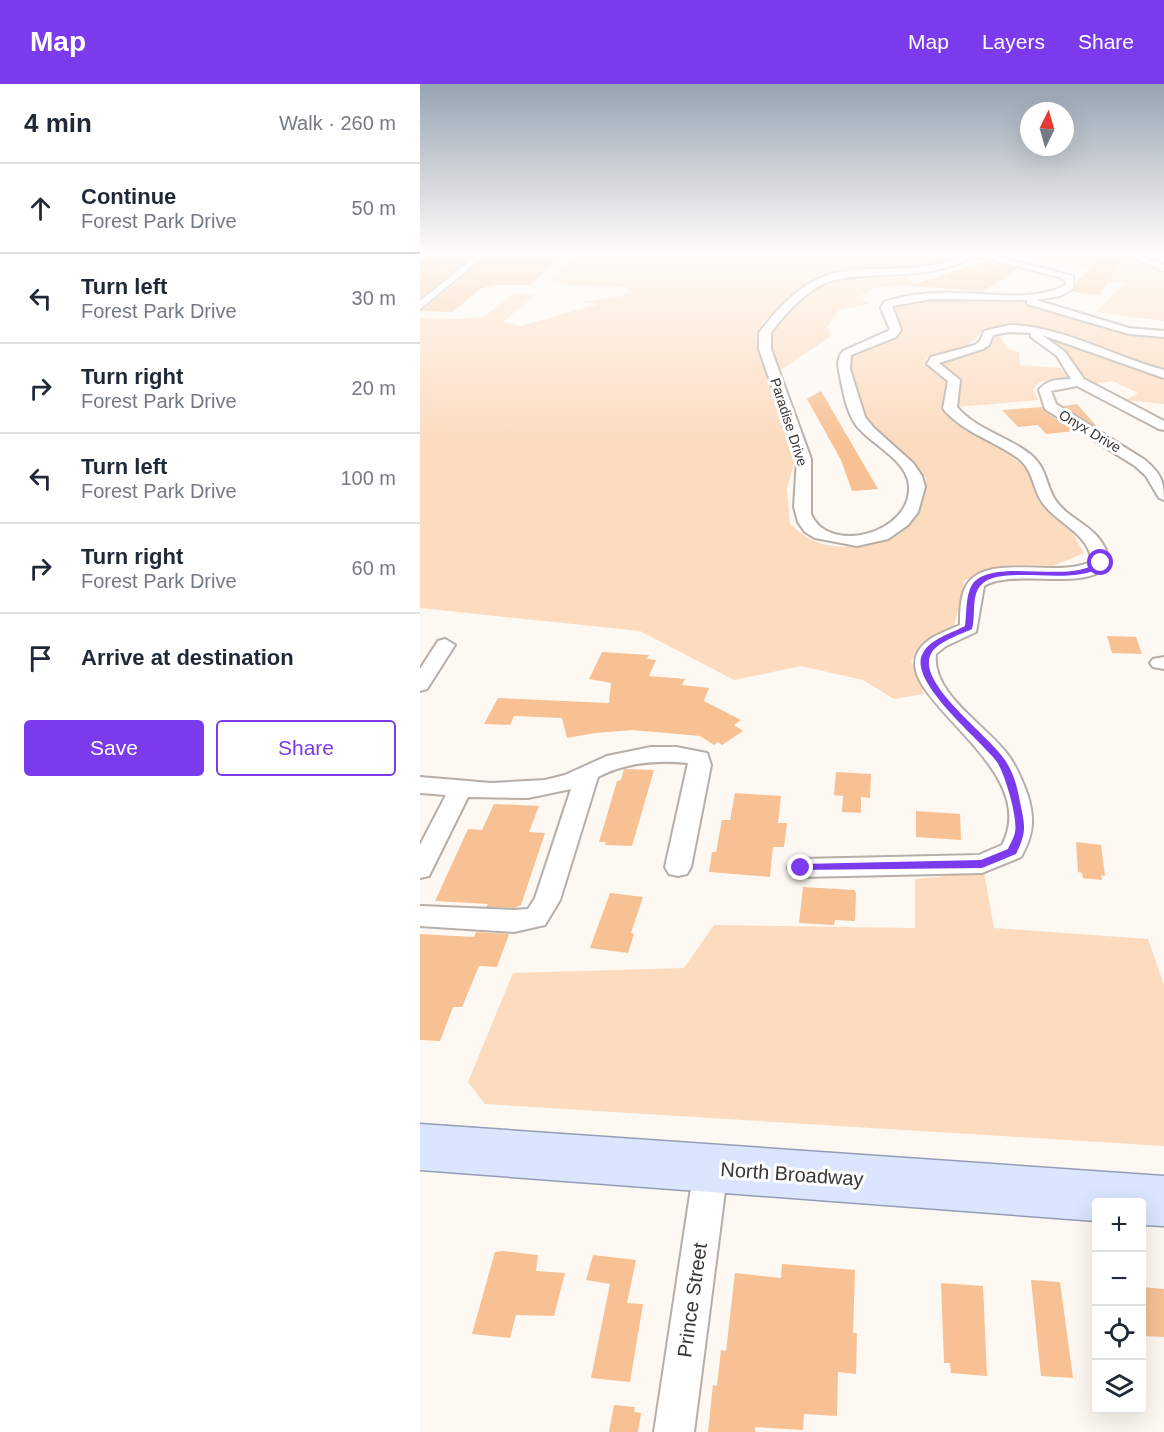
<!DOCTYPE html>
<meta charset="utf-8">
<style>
:root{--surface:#fff;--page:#f2f2f3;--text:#1f2937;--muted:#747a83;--line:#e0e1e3;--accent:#7c3aed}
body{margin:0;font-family:Arial,sans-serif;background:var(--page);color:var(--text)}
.controls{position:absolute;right:18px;bottom:18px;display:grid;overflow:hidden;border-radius:6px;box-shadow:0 6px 24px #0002}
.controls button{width:54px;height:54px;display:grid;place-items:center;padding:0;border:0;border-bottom:2px solid var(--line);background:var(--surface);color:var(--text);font:30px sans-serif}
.compass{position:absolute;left:600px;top:18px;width:54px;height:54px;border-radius:50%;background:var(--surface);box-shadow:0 6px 24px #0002;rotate:5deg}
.stop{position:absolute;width:18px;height:18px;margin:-14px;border:4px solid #7c3aed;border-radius:50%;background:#fff}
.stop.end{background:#7c3aed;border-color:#fff;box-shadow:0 2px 6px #0008}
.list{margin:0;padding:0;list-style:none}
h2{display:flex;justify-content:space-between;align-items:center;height:78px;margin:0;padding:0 24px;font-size:26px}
h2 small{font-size:20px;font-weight:400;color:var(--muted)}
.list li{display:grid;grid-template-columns:39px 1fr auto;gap:18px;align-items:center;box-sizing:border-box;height:90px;padding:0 24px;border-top:2px solid var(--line)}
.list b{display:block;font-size:22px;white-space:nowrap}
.list p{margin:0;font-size:20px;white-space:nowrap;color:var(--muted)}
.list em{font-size:20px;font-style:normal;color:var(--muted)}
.actions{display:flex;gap:12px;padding:18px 24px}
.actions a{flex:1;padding:14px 0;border:2px solid var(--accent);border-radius:6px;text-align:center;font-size:21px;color:var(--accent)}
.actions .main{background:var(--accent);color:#fff}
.icon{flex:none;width:33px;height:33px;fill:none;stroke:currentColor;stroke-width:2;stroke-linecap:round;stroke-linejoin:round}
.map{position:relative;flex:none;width:744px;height:1348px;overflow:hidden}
header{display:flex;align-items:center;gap:36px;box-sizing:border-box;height:84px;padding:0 30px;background:var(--accent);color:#fff}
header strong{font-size:28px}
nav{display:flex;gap:33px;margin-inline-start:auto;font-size:21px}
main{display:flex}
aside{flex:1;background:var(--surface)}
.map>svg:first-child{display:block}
</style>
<header>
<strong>Map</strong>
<nav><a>Map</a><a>Layers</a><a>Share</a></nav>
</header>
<main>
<aside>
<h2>4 min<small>Walk · 260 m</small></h2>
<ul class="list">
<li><svg class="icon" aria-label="ahead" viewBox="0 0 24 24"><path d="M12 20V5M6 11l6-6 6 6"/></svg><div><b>Continue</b><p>Forest Park Drive</p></div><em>50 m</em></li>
<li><svg class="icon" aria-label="left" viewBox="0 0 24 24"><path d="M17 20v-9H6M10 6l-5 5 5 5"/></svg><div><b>Turn left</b><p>Forest Park Drive</p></div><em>30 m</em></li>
<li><svg class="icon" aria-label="right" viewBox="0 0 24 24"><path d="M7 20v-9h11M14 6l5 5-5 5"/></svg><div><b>Turn right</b><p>Forest Park Drive</p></div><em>20 m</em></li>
<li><svg class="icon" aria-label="left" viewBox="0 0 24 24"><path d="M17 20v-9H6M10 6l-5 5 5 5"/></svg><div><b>Turn left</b><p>Forest Park Drive</p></div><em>100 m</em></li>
<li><svg class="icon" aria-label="right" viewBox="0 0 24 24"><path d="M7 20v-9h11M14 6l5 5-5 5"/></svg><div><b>Turn right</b><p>Forest Park Drive</p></div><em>60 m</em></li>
<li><svg class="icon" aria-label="arrive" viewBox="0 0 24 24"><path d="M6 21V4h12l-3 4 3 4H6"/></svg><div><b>Arrive at destination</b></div></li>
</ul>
<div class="actions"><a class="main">Save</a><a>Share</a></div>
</aside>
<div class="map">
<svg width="744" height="1348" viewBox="0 0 744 1348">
<rect width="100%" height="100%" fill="#fef8f2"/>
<g fill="#fcdbbf">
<path d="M 167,170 L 541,170 L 526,179 L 492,185 L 403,190 L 373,210 L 343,238 L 336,254 L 374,379 L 367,405 L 370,440 C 377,445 384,453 392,456 C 417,468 471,465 489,441 C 500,426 503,412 506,394 L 487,371 L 455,345 L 441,325 L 428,277 L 439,266 L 479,252 L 480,240 L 471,226 L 474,219 C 522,208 581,209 629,224 C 675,238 691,254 744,251 L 744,286 L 694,272 L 670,258 L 634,248 L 597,243 L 563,244 C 552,267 529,267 505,274 L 509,283 L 526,296 L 521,323 L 537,340 L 584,366 L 610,388 L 625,422 L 648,441 L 664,469 L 626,485 L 582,485 L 545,496 L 534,542 L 502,558 L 491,577 L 504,610 L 474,615 L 443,596 L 381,582 L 314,596 L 220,547 L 0,524 L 0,234 L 41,235 L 64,232 L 94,210 L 114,211 L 83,238 L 101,242 L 178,220 L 162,218 L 203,212 L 210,207 L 205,203 L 148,201 L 130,195 L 141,182 Z"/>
<polygon points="598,170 705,170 740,184 744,187 744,237 676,228 704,199 663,194 684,189 652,180"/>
<path d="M 482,190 L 497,201 L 457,203 L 438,213 L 449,220 L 419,226 L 407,243 L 412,251 C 394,265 375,274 358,289 L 350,251 C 388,194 420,193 482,190 Z"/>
<path d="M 575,250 L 578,250 L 588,265 L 599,268 L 600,281 L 641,284 L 648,293 L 619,298 L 613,305 L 618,316 L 537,323 L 541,294 L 519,280 C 531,266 555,269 571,259 Z"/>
<path d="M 622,250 C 663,264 701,284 744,292 L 744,320 L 706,316 L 718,309 L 693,297 L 671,300 L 646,270 L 619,252 Z"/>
<polygon points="564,788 574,844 728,855 744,901 744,1062 65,1020 48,998 93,889 264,884 294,841 495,844 495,795"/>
</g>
<g fill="#f7c194">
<polygon points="81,170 144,170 111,201 73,201 60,205 33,228 1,227 67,173 77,174"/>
<polygon points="685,170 702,170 706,173 679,211 652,208 656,204 656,199"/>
<polygon points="6,172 19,172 51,173 0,214 0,176"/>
<polygon points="563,177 597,185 564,207 490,202"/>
<polygon points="401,307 458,405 432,407 421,376 387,315"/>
<polygon points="657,320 679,345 643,322"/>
<polygon points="622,323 624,327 655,347 626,350 618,341 598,343 582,326"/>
<polygon points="687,552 716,553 722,570 692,569"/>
<polygon points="182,568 229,571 227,575 236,576 229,592 265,595 262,601 289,604 284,617 321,636 314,641 323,647 302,661 298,658 294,661 280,652 212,646 175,649 147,654 142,634 94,632 90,641 64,640 78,614 189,619 191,599 169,595"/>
<polygon points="204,685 234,686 212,762 185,761 186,758 179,758 197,697 201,696"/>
<polygon points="416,688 451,690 450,714 441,713 441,729 422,728 423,712 414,711"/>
<polygon points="315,709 361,712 358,739 367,739 364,763 353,763 350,793 289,788 292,768 296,768 302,736 310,736"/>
<polygon points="74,720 119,722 109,748 125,749 101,821 94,824 66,823 68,820 15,817 48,745 62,746"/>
<polygon points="496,727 540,730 541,756 496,753"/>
<polygon points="656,758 681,761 685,792 681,791 682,796 663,794 662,789 658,788"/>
<polygon points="383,803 434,806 436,809 435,837 415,836 414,841 379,839"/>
<polygon points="190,809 223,813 211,849 214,850 208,869 170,864"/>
<polygon points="56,848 89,850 77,883 59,882 42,923 33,923 20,957 0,956 0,850 54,853"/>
<polygon points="83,1167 118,1171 116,1187 145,1189 134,1232 96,1231 90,1254 52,1250 75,1168"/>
<polygon points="173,1171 216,1176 207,1219 223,1220 210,1298 171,1294 190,1200 166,1196"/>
<polygon points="362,1180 435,1186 433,1249 437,1249 436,1290 418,1288 417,1332 384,1330 383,1346 335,1343 335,1348 288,1348 293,1301 297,1302 301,1266 306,1267 315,1189 361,1194"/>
<polygon points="611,1196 640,1198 653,1294 621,1292"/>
<polygon points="521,1199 563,1202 567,1292 531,1289 530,1279 524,1279"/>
<polygon points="722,1203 744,1205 744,1253 722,1252"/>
<polygon points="194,1321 215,1323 214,1328 221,1329 218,1348 189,1348"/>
</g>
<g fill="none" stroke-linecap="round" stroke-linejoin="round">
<g stroke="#b6aea7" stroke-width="4">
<g id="street">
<polygon points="58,170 67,170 0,225 0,217"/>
<path d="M 547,170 L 567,170 L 653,192 L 654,204 L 640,212 L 616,216 L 709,244 L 744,247 L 744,253 L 709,250 L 607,220 L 607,216 L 512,215 L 472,222 L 481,246 L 476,253 L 431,271 L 430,285 L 445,333 L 454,344 L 493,379 L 502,392 L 505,403 L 498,428 L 488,441 L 468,455 L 437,462 L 395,454 L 385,448 L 378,438 L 374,423 L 377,375 L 339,265 L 339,249 C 357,224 384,196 415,189 C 462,179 498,193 547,170 ZM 556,172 L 639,193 L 645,196 L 646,201 C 614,218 573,209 537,209 C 512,208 489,210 464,218 L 461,224 L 470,246 L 423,267 C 415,277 419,285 421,297 C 424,312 427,328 436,341 C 451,361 487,375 489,402 C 492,449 409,472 391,430 L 391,375 L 351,265 L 351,249 C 366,228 391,200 419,195 C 470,186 504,198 556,172 Z"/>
<polygon points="704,170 716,170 744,181 744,187"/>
<path d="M 590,241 C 645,243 691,272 744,286 L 744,294 L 622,251 L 645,268 L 664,295 L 744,337 L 744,346 L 739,345 L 657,302 L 631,307 L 636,320 L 725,376 C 740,389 744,396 744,416 L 739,414 L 726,392 L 715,382 L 625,325 L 619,306 C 627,295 638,296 651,295 L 637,272 L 611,253 L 611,249 L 590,248 L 573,251 L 569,261 L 563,265 L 519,279 L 540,296 L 537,323 C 557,346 587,352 610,370 C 626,383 625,397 634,414 C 650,440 682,440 690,479 C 667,510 597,483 564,502 L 556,548 L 526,562 L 516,570 C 511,610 566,641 588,671 C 597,683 603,698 608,712 C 615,736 613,752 601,773 L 562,789 L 381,793 L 372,791 L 368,784 L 372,777 L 381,775 L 559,771 L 582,761 C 624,683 472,614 498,568 C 506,553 525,548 540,541 C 540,529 540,516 545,504 C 563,466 639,496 672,477 C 668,450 641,441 625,422 C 612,407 615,388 599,375 C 575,357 546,350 525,327 L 523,324 L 528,297 L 507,280 L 511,273 L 555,261 L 560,257 L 564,247 Z"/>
<polygon points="25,555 35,561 7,605 0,607 0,585 18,557"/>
<polygon points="744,573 744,585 733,583 730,579 733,575"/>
<path d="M 231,663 L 256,663 L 287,669 L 291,681 L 271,783 L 267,790 L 258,792 L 249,790 L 245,783 L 268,679 C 237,676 206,678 178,693 L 140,816 L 125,841 L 94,848 L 0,842 L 0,822 L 94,826 L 108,825 L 115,814 L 151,705 L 108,714 L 48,713 L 9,792 L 0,794 L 0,761 L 26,711 L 0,709 L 0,693 L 71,699 L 125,696 L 145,691 L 187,672 Z"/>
<polygon points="291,1068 303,1072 308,1084 274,1348 234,1348 274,1084 279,1072"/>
</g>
</g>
<g stroke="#939db7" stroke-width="3">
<polygon id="primary" points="0,1040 744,1092 744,1142 722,1141 722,1118 676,1118 676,1137 0,1086"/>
</g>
<use href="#street" fill="#fff" fill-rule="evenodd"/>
<use href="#primary" fill="#dbe5fe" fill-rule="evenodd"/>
</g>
<linearGradient id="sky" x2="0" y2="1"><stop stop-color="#97a4b2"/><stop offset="0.47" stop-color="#fffcf9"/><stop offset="1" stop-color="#fffcf9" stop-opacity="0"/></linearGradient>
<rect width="744" height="359" fill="url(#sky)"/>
<path fill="#7c3aed" d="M 679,477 L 685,479 C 660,506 582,478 561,501 C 551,511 556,532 552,545 C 540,551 515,558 510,572 C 499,602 570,652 585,676 C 594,690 597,702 600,718 C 605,742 607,748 596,770 L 562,784 L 378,786 L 378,781 L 381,780 L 561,776 L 588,765 C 590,760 594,754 595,748 C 598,734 585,690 577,678 C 561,656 486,597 503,569 C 510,555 532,549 545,542 C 547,529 545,507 555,497 C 580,474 653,501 679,477 Z"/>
<g text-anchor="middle" stroke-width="6" stroke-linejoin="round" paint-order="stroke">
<g font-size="14" fill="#393634" stroke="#fff">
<text transform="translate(369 338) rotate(72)" y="5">Paradise Drive</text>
<text transform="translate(670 347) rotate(31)" y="5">Onyx Drive</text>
</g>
<g font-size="20" fill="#393634" stroke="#fff">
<text transform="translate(372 1090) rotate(4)" y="7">North Broadway</text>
<text transform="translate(272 1216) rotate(-82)" y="7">Prince Street</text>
</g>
</g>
</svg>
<div class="controls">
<button>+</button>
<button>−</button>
<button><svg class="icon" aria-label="locate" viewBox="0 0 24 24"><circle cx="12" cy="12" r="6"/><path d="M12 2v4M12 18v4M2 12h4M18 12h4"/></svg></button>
<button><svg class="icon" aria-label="layers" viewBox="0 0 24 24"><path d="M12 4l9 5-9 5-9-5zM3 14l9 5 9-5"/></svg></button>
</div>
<svg class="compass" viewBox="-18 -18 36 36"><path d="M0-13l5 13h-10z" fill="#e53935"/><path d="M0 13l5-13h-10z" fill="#747a83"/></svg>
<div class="stop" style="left:681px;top:479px"></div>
<div class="stop end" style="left:381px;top:784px"></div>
</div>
</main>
